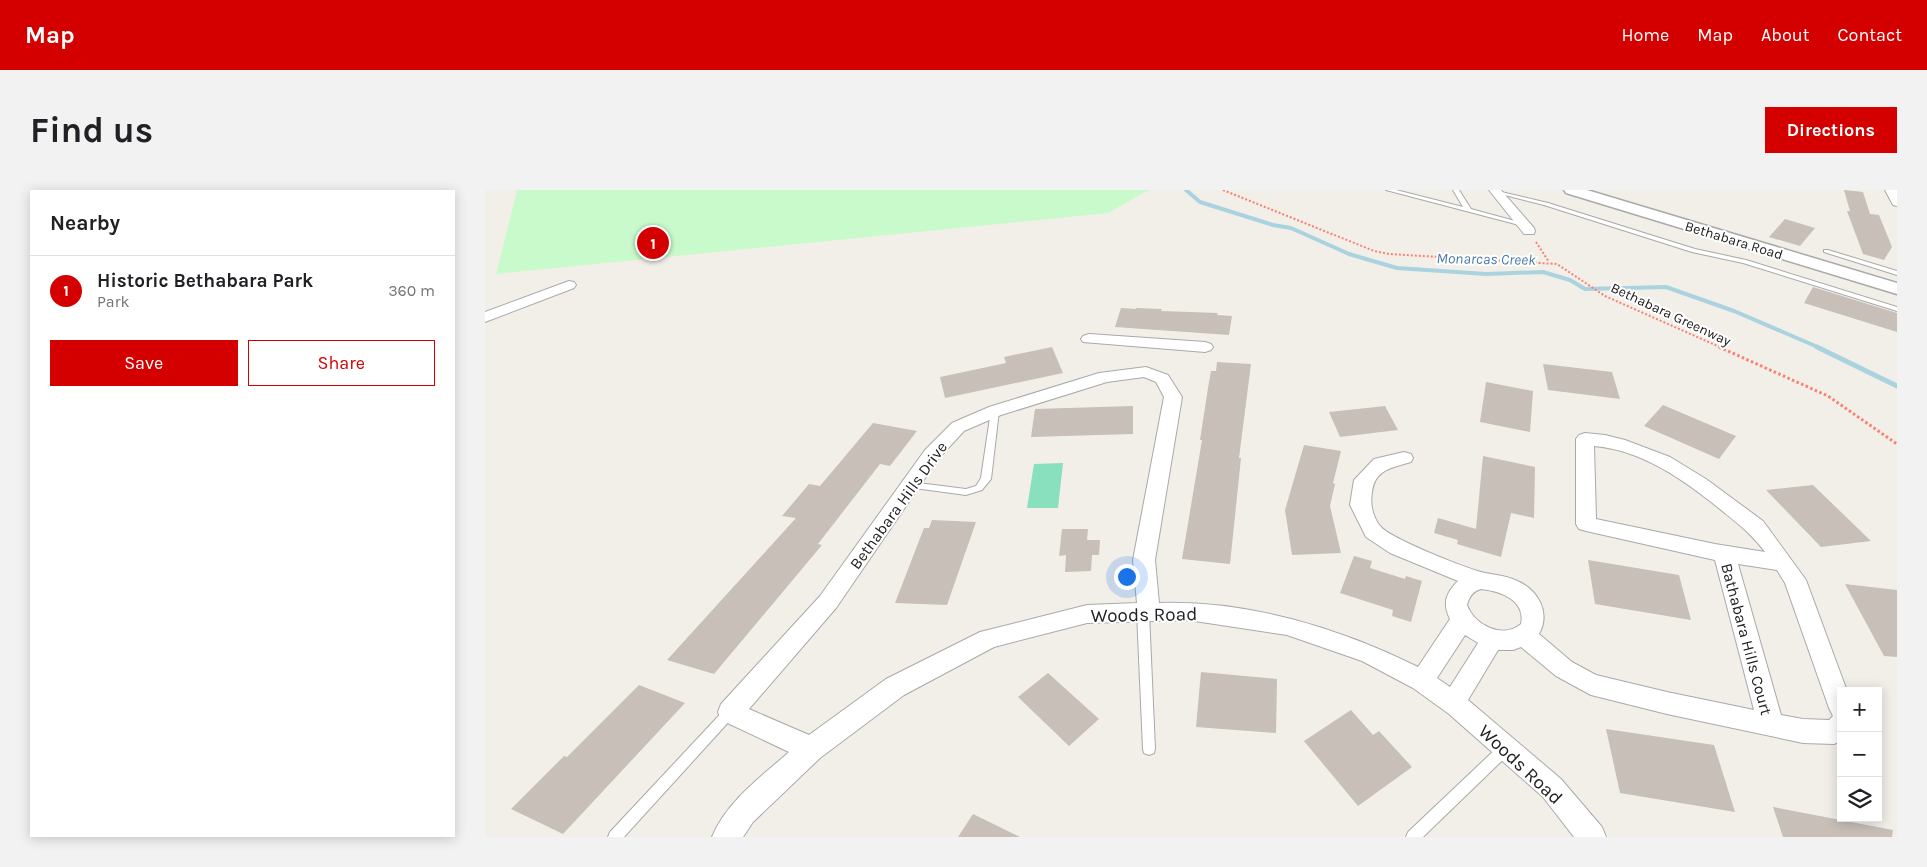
<!DOCTYPE html>
<meta charset="utf-8">
<style>
:root{--surface:#fff;--page:#f2f2f2;--text:#202124;--muted:#757577;--line:#e0e0e0;--accent:#d40000}
body{margin:0;font-family:Karla,sans-serif;background:var(--page);color:var(--text)}
.controls{position:absolute;right:15px;bottom:15px;display:grid;overflow:hidden;border-radius:0px;box-shadow:0 2px 12px #0003}
.controls button{width:45px;height:45px;display:grid;place-items:center;padding:0;border:0;border-bottom:1px solid var(--line);background:var(--surface);color:var(--text);font:25px sans-serif}
.you{position:absolute;left:641px;top:386px;width:18px;height:18px;margin:-12px;border:4px solid #fff;border-radius:50%;background:#1a73e8;box-shadow:0 0 0 8px #1a73e833}
.badge{display:grid;place-items:center;width:32px;height:32px;border-radius:50%;background:var(--accent);color:#fff;font-size:16px;font-weight:700}
.pin{position:absolute;translate:-50% -50%;border:2px solid #fff;box-shadow:0 1px 5px #0006}
.list{margin:0;padding:0;list-style:none}
h2{display:flex;justify-content:space-between;align-items:center;height:65px;margin:0;padding:0 20px;font-size:21px}
h2 small{font-size:16px;font-weight:400;color:var(--muted)}
.list li{display:grid;grid-template-columns:32px 1fr auto;gap:15px;align-items:center;box-sizing:border-box;height:70px;padding:0 20px;border-top:1px solid var(--line)}
.list b{display:block;font-size:19px;white-space:nowrap}
.list p{margin:0;font-size:16px;white-space:nowrap;color:var(--muted)}
.list em{font-size:16px;font-style:normal;color:var(--muted)}
.actions{display:flex;gap:10px;padding:15px 20px}
.actions a{flex:1;padding:11px 0;border:1px solid var(--accent);border-radius:0px;text-align:center;font-size:18px;color:var(--accent)}
.actions .main{background:var(--accent);color:#fff}
.icon{flex:none;width:28px;height:28px;fill:none;stroke:currentColor;stroke-width:2;stroke-linecap:round;stroke-linejoin:round}
.map{position:relative;flex:none;width:1412px;height:647px;overflow:hidden;border-radius:0px}
header{display:flex;align-items:center;gap:30px;box-sizing:border-box;height:70px;padding:0 25px;background:var(--accent);color:#fff}
header strong{font-size:24px}
nav{display:flex;gap:28px;margin-inline-start:auto;font-size:18px}
.intro{display:flex;align-items:center;justify-content:space-between;box-sizing:border-box;height:120px;padding:0 30px}
h1{margin:0;font-size:35px}
.button{padding:12px 22px;border-radius:0px;background:var(--accent);color:#fff;font-size:18px;font-weight:700}
main{display:flex;gap:30px;padding:0 30px}
aside{flex:1;background:var(--surface);border-radius:0px;box-shadow:0 2px 12px #0003}
.map>svg:first-child{display:block}
</style>
<header>
<strong>Map</strong>
<nav><a>Home</a><a>Map</a><a>About</a><a>Contact</a></nav>
</header>
<div class="intro"><h1>Find us</h1><a class="button">Directions</a></div>
<main>
<aside>
<h2>Nearby<small></small></h2>
<ul class="list">
<li><span class="badge">1</span><div><b>Historic Bethabara Park</b><p>Park</p></div><em>360 m</em></li>
</ul>
<div class="actions"><a class="main">Save</a><a>Share</a></div>
</aside>
<div class="map">
<svg width="1412" height="647" viewBox="0 0 1412 647">
<rect width="100%" height="100%" fill="#f2efe9"/>
<polygon fill="#c8facc" points="32,0 664,0 623,23 11,84"/>
<polygon fill="#88e0be" points="578,273 573,318 542,318 549,274"/>
<g fill="none" stroke-linecap="round" stroke-linejoin="round">
<polyline stroke="#aad3df" stroke-width="4" points="701,0 715,12 788,35 806,38 864,64 912,78 1001,84 1058,82 1085,90 1100,99 1181,97 1249,121 1335,158"/>
<polyline stroke="#aad3df" stroke-width="5" points="1332,157 1412,196"/>
</g>
<g fill="#c7bfb8">
<polygon points="1359,0 1378,2 1385,24 1394,25 1407,57 1399,70 1378,64 1362,21 1365,21"/>
<polygon points="1300,29 1330,38 1315,56 1284,47"/>
<polygon points="1328,97 1412,123 1412,142 1319,113"/>
<polygon points="636,118 651,119 651,118 677,119 676,121 733,123 732,125 747,126 744,145 630,137"/>
<polygon points="567,157 578,183 460,208 455,187 521,173 519,167"/>
<polygon points="732,172 766,174 754,268 756,268 745,374 697,369 717,250 715,250 723,198 726,181 731,181"/>
<polygon points="1058,174 1127,182 1135,209 1063,200"/>
<polygon points="1001,192 1048,201 1045,242 995,232"/>
<polygon points="1178,215 1251,246 1234,269 1159,236"/>
<polygon points="648,216 648,244 546,247 550,219"/>
<polygon points="900,216 913,240 855,247 844,222"/>
<polygon points="388,233 432,241 405,276 395,274 333,354 337,355 229,484 182,470 311,328 297,326 324,294 335,296"/>
<polygon points="819,255 856,261 848,293 850,294 845,316 856,363 807,365 800,320"/>
<polygon points="998,266 1050,277 1049,328 1026,323 1016,367 972,354 973,350 949,343 953,328 991,339"/>
<polygon points="1328,295 1386,351 1336,357 1281,300"/>
<polygon points="447,330 491,332 462,415 410,413 439,338 444,338"/>
<polygon points="577,339 603,339 602,350 615,350 614,365 607,365 606,381 580,382 581,365 574,366"/>
<polygon points="869,366 887,371 885,378 920,389 921,386 937,391 926,432 907,426 908,420 855,403"/>
<polygon points="1103,370 1194,385 1206,430 1110,414"/>
<polygon points="1360,394 1412,400 1412,467 1399,466"/>
<polygon points="716,482 792,489 791,543 711,537"/>
<polygon points="563,483 614,529 584,556 533,507"/>
<polygon points="154,495 200,513 78,644 26,619 79,566 82,567"/>
<polygon points="866,520 888,545 894,541 927,577 873,616 819,551"/>
<polygon points="1121,539 1229,555 1250,622 1135,603"/>
<polygon points="1288,617 1408,640 1407,647 1298,647"/>
<polygon points="488,624 535,647 473,647"/>
</g>
<g fill="none" stroke-linecap="round" stroke-linejoin="round">
<g stroke="#a9a9a9" stroke-width="2">
<g id="service">
<polygon points="901,0 911,0 978,17 968,0 974,0 986,19 1041,34 1038,36"/>
<polygon points="1008,0 1063,13 1210,59 1261,70 1412,117 1412,121 1258,73 1207,62 1059,15 1008,2"/>
<polygon points="1339,60 1343,60 1412,81 1412,85 1339,62"/>
<polygon points="510,218 514,221 506,289 497,300 481,305 422,297 420,295 425,292 481,299 491,296 496,288 506,221"/>
<polygon points="658,418 662,420 664,423 670,559 669,563 664,565 659,563 658,559 652,423 654,420"/>
<polygon points="245,516 249,518 251,522 249,526 139,647 123,647 125,642 241,518"/>
<polygon points="1021,552 1026,554 1027,558 1026,562 938,647 921,647 923,642 1016,554"/>
</g>
</g>
<g stroke="#a9a9a9" stroke-width="2">
<g id="minor">
<polygon points="1004,0 1016,0 1049,38 1050,41 1049,44 1039,44"/>
<polygon points="1400,0 1412,0 1412,16 1408,15"/>
<polygon points="84,91 89,92 91,95 89,98 0,132 0,122"/>
<polygon points="604,144 720,152 726,154 728,157 726,160 720,162 598,152 596,149 598,146"/>
<path d="M 661,177 L 683,185 L 697,207 L 670,370 L 674,413 C 762,410 855,438 933,477 L 965,429 C 957,413 961,403 973,391 L 905,363 L 881,347 L 865,315 L 869,290 L 889,269 L 919,262 L 926,264 L 928,268 L 926,272 C 907,278 890,279 887,302 C 885,313 887,327 896,337 C 907,349 978,377 996,382 C 1007,385 1019,385 1030,390 C 1053,399 1066,422 1054,444 L 1087,472 L 1111,485 L 1182,502 L 1269,520 L 1230,370 L 1101,341 L 1094,339 L 1091,334 L 1091,249 L 1094,245 L 1100,243 L 1120,245 L 1140,250 L 1185,267 L 1221,289 L 1278,331 L 1321,390 L 1362,501 L 1356,501 L 1356,551 L 1349,554 L 1318,553 L 1182,524 L 1106,505 L 1071,486 L 1036,457 L 1028,460 L 1013,460 L 983,510 L 1076,589 L 1117,637 L 1121,647 L 1089,647 L 1058,607 L 964,524 L 928,498 L 877,471 L 802,445 L 703,430 L 602,433 L 509,457 L 419,505 L 335,568 L 268,632 L 258,647 L 227,647 C 242,611 276,587 304,562 L 236,530 L 233,522 L 236,514 L 335,406 L 440,260 L 467,233 L 504,217 L 614,183 ZM 659,187 L 671,192 L 679,207 L 648,370 L 652,413 L 602,415 L 495,442 L 401,489 L 324,545 L 264,519 L 351,418 L 454,268 L 479,241 L 516,225 L 622,192 ZM 1109,256 C 1157,260 1199,290 1235,319 C 1253,334 1266,343 1280,362 L 1230,354 L 1111,329 ZM 1253,374 L 1292,380 L 1300,393 L 1344,518 L 1348,526 L 1344,530 L 1318,529 L 1296,525 ZM 996,399 C 1015,401 1041,410 1036,434 C 1018,449 990,436 982,415 C 984,407 988,401 996,399 ZM 980,445 L 993,453 L 965,497 L 952,488 Z"/>
</g>
</g>
<g stroke="#a9a9a9" stroke-width="3">
<polygon id="tertiary" points="1079,0 1102,0 1412,93 1412,104 1081,3"/>
</g>
<g stroke="#fa8072" stroke-width="2" stroke-dasharray="2 2" stroke-linecap="butt">
<polyline points="738,0 889,61 904,64 1072,74 1120,106 1237,158"/>
<polyline points="1051,52 1064,72"/>
</g>
<polyline stroke="#fa8072" stroke-width="3" stroke-dasharray="2.5 2.5" stroke-linecap="butt" points="1234,157 1343,206 1412,254"/>
<use href="#service" fill="#fff" fill-rule="evenodd"/>
<use href="#minor" fill="#fff" fill-rule="evenodd"/>
<use href="#tertiary" fill="#fff" fill-rule="evenodd"/>
</g>
<g text-anchor="middle" stroke-width="4" stroke-linejoin="round" paint-order="stroke">
<g font-size="14" fill="#222" stroke="#fff">
<text transform="translate(1249 50) rotate(17)" y="5">Bethabara Road</text>
<text transform="translate(1186 124) rotate(25)" y="5">Bethabara Greenway</text>
</g>
<g font-size="15" font-style="italic" fill="#4a7aab" stroke="#fff">
<text transform="translate(1001 69) rotate(1)" y="5">Monarcas Creek</text>
</g>
<g font-size="16" fill="#222" stroke="#fff">
<text transform="translate(413 315) rotate(-54)" y="6">Bethabara Hills Drive</text>
<text transform="translate(1262 449) rotate(75)" y="6">Bathabara Hills Court</text>
</g>
<g font-size="19" fill="#222" stroke="#fff">
<text transform="translate(659 424) rotate(-1)" y="7">Woods Road</text>
<text transform="translate(1036 574) rotate(43)" y="7">Woods Road</text>
</g>
</g>
</svg>
<div class="controls">
<button>+</button>
<button>−</button>
<button><svg class="icon" aria-label="layers" viewBox="0 0 24 24"><path d="M12 4l9 5-9 5-9-5zM3 14l9 5 9-5"/></svg></button>
</div>
<div class="you"></div>
<div class="pin badge" style="left:168px;top:53px">1</div>
</div>
</main>
